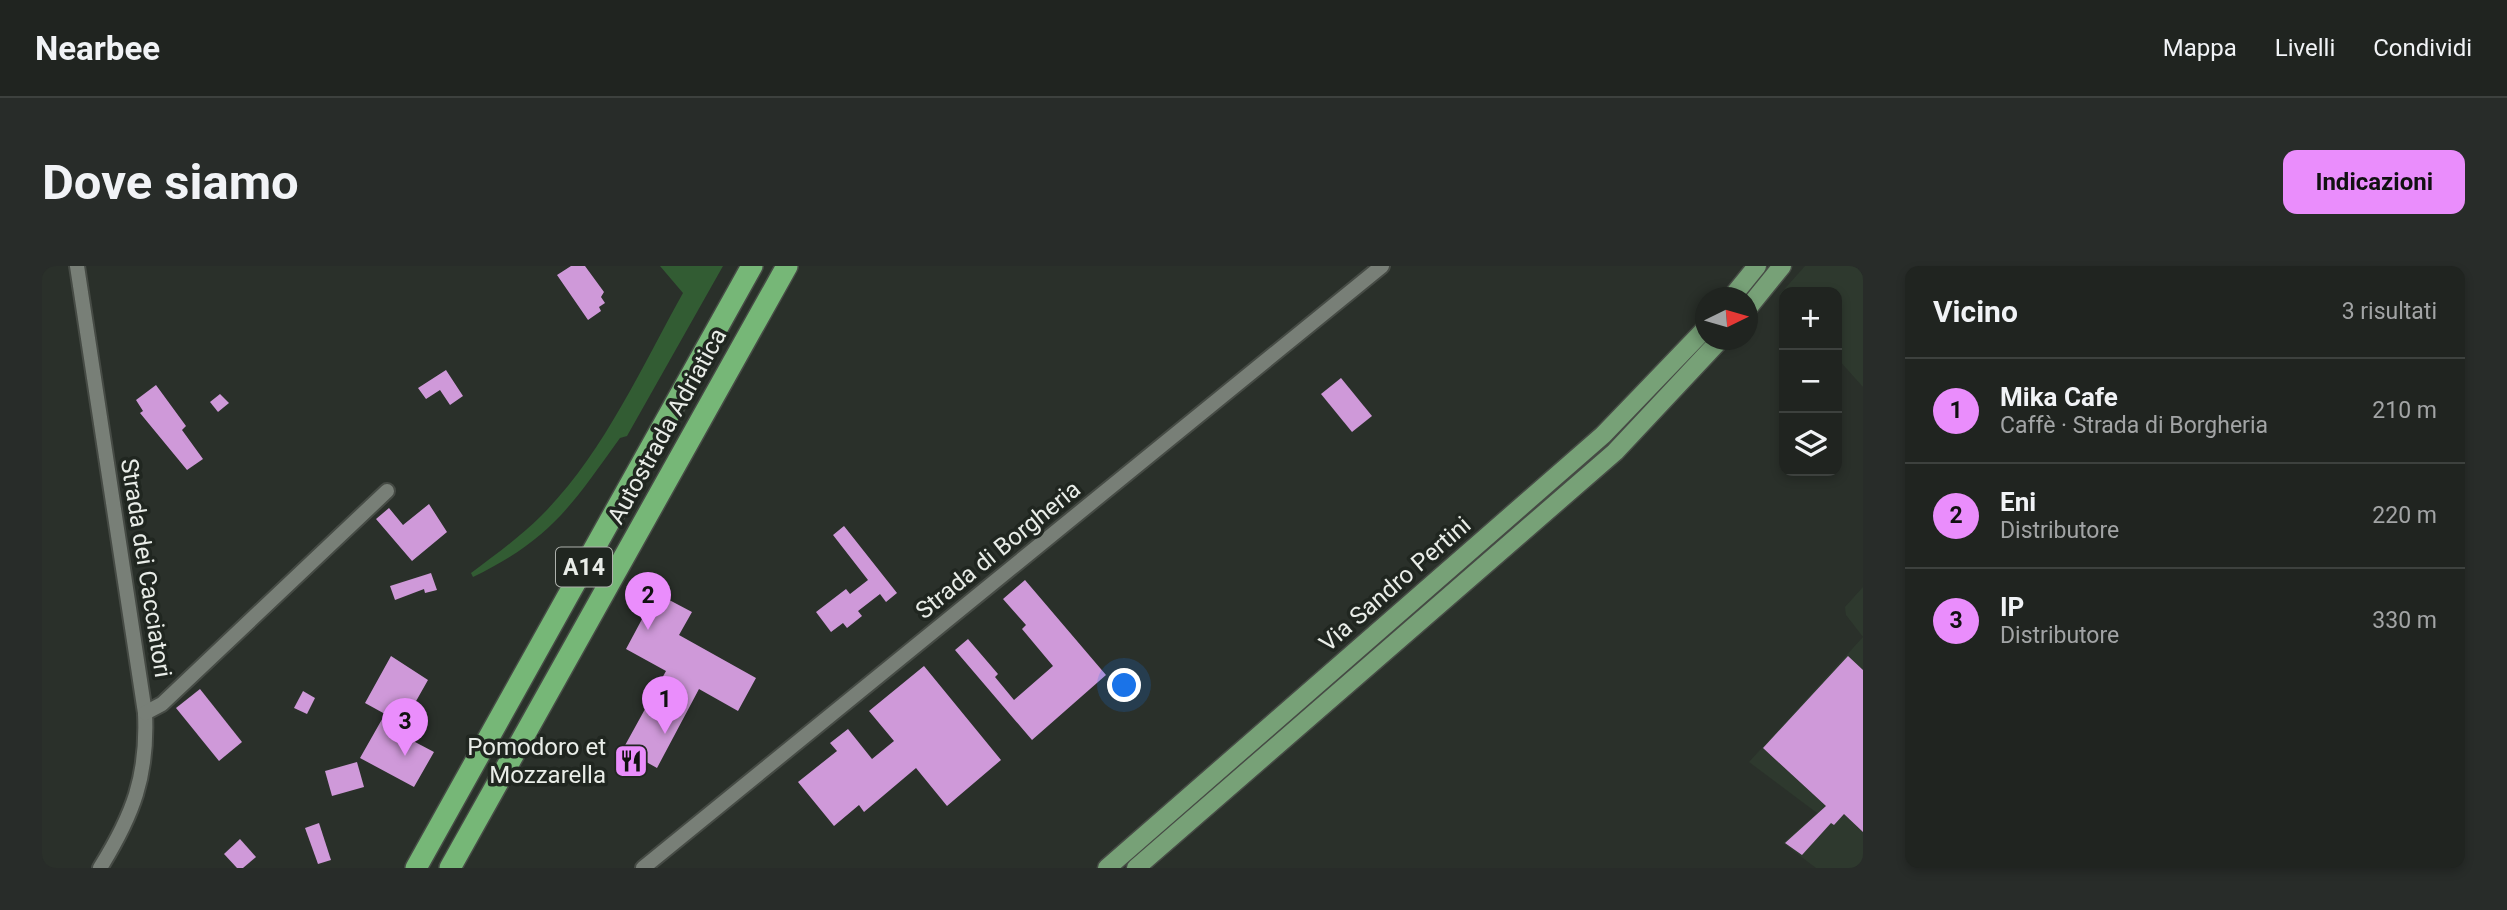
<!DOCTYPE html>
<html lang="it">
<meta charset="utf-8">
<style>
:root{--surface:#202420;--page:#282c29;--text:#f1f3f6;--muted:#a2a4a5;--line:#3d413e;--accent:#ea8dfc}
body{margin:0;font-family:Roboto,sans-serif;background:var(--page);color:var(--text)}
.controls{position:absolute;right:21px;top:21px;display:grid;overflow:hidden;border-radius:14px;box-shadow:0 4px 10px #0003}
.controls button{width:63px;height:63px;display:grid;place-items:center;padding:0;border:0;border-bottom:2px solid var(--line);background:var(--surface);color:var(--text);font:35px sans-serif}
.compass{position:absolute;left:1653px;top:21px;width:63px;height:63px;border-radius:50%;background:var(--surface);box-shadow:0 4px 10px #0003;rotate:85deg}
.you{position:absolute;left:1083px;top:420px;width:24px;height:24px;margin:-18px;border:5px solid #fff;border-radius:50%;background:#1a73e8;box-shadow:0 0 0 10px #1a73e833}
.badge{display:grid;place-items:center;width:46px;height:46px;border-radius:50%;background:var(--accent);color:#111;font-size:23px;font-weight:700}
.pin{position:absolute;translate:-50% -58px;filter:drop-shadow(0 2px 4px #0008)}
.pin::after{content:'';position:absolute;top:37px;width:24px;height:21px;background:inherit;clip-path:polygon(0 0,100% 0,50% 100%)}
.list{margin:0;padding:0;list-style:none}
h2{display:flex;justify-content:space-between;align-items:center;height:91px;margin:0;padding:0 28px;font-size:30px}
h2 small{font-size:23px;font-weight:400;color:var(--muted)}
.list li{display:grid;grid-template-columns:46px 1fr auto;gap:21px;align-items:center;box-sizing:border-box;height:105px;padding:0 28px;border-top:2px solid var(--line)}
.list b{display:block;font-size:26px;white-space:nowrap}
.list p{margin:0;font-size:23px;white-space:nowrap;color:var(--muted)}
.list em{font-size:23px;font-style:normal;color:var(--muted)}
.icon{flex:none;width:38px;height:38px;fill:none;stroke:currentColor;stroke-width:2;stroke-linecap:round;stroke-linejoin:round}
.map{position:relative;flex:none;width:1821px;height:602px;overflow:hidden;border-radius:14px}
header{display:flex;align-items:center;gap:42px;box-sizing:border-box;height:98px;padding:0 35px;background:var(--surface);border-bottom:2px solid var(--line)}
header strong{font-size:33px}
nav{display:flex;gap:38px;margin-inline-start:auto;font-size:24px}
.intro{display:flex;align-items:center;justify-content:space-between;box-sizing:border-box;height:168px;padding:0 42px}
h1{margin:0;font-size:49px}
.button{padding:18px 32px;border-radius:14px;background:var(--accent);color:#111;font-size:24px;font-weight:700}
main{display:flex;gap:42px;padding:0 42px}
aside{flex:1;background:var(--surface);border-radius:14px;box-shadow:0 4px 10px #0003}
.map>svg:first-child{display:block}
</style>
<header>
<strong>Nearbee</strong>
<nav><a>Mappa</a><a>Livelli</a><a>Condividi</a></nav>
</header>
<div class="intro"><h1>Dove siamo</h1><a class="button">Indicazioni</a></div>
<main>
<div class="map">
<svg width="1821" height="602" viewBox="0 0 1821 602">
<rect width="100%" height="100%" fill="#2a302a"/>
<g fill="#2e392e">
<polygon points="1763,0 1821,0 1821,121 1795,92 1795,26 1742,26 1742,33 1738,28"/>
<polygon points="1821,321 1821,602 1774,602 1741,577 1775,547 1707,496 1821,371 1804,349 1803,341"/>
</g>
<path fill="#325c33" d="M 618,0 L 681,0 L 585,170 L 578,172 C 529,240 509,273 431,311 L 429,307 C 453,289 478,271 500,249 C 561,188 599,102 641,27 Z"/>
<g fill="#cf99d9">
<polygon points="529,0 543,0 562,26 559,31 563,37 557,41 559,45 546,54 515,9"/>
<polygon points="404,104 421,130 408,139 398,124 384,133 376,122"/>
<polygon points="1299,112 1330,150 1310,166 1279,128"/>
<polygon points="114,119 144,160 140,164 161,193 145,204 98,147 101,145 94,134"/>
<polygon points="178,128 187,137 176,146 168,136"/>
<polygon points="387,238 405,266 370,295 334,253 347,242 361,259"/>
<polygon points="802,260 855,327 844,336 838,328 816,345 820,350 805,362 801,357 789,366 774,346 804,323 808,328 826,314 791,269"/>
<polygon points="389,307 395,324 383,327 382,323 353,334 348,320"/>
<polygon points="983,314 1064,409 990,474 913,384 926,373 956,408 953,411 972,434 1011,400 980,363 984,359 961,333"/>
<polygon points="614,327 650,346 637,369 714,412 696,445 657,423 615,502 581,483 624,405 584,383"/>
<polygon points="349,390 386,414 356,467 392,486 372,521 318,492 343,448 323,437"/>
<polygon points="1806,390 1821,404 1821,566 1802,548 1792,559 1789,557 1760,589 1743,577 1784,540 1721,482"/>
<polygon points="882,400 959,494 905,540 874,502 822,546 817,539 792,560 756,516 795,485 788,477 806,463 830,493 852,475 827,445"/>
<polygon points="158,423 200,476 177,495 134,442"/>
<polygon points="261,425 273,432 265,448 252,442"/>
<polygon points="315,496 322,521 290,530 283,505"/>
<polygon points="277,557 289,594 276,598 263,562"/>
<polygon points="198,573 214,591 201,602 195,602 182,588"/>
</g>
<g fill="none" stroke-linecap="round" stroke-linejoin="round">
<g stroke="#464b45" stroke-width="18">
<g id="minor">
<path d="M 35,0 L 103,447 C 106,510 91,549 58,602"/>
<polyline points="103,447 120,438 345,225"/>
<polyline points="601,602 1340,0"/>
</g>
</g>
<g stroke="#464b45" stroke-width="21">
<g id="primary">
<polyline points="1689,32 1715,0"/>
<polyline points="1706,42 1740,0"/>
<polyline points="1065,602 1561,169 1664,62"/>
<polyline points="1094,602 1573,186 1678,74"/>
</g>
</g>
<g stroke="#464b45" stroke-width="24">
<g id="motorway">
<polyline points="374,602 710,0"/>
<polyline points="408,602 745,0"/>
</g>
</g>
<use href="#minor" stroke="#787f77" stroke-width="14"/>
<use href="#primary" stroke="#77a177" stroke-width="18"/>
<use href="#motorway" stroke="#76b777" stroke-width="21"/>
</g>
<defs>
<g id="restaurant-square" transform="scale(1.75)"><rect x="-9" y="-9" width="18" height="18" rx="4" fill="#ea8dfc" stroke="#202620"/><path d="M-5-6h1v4h1v-4h1v4h1v-4h1v5L-1.5 .5V6h-2V.5L-5-1ZM5-6V6H3V1.5H1.5Q1.5-4 5-6Z" fill="#111"/></g>
</defs>
<g fill-rule="evenodd">
<use href="#restaurant-square" x="589" y="495"/>
</g>
<g text-anchor="middle" stroke-width="7" stroke-linejoin="round" paint-order="stroke">
<rect fill="#202620" stroke="#adb1ac" stroke-width="2" x="514" y="281.5" width="56" height="39" rx="5"/>
<g font-size="23" font-weight="bold" fill="#e9ede8">
<text x="542" y="309">A14</text>
</g>
<g font-size="24" fill="#e9ede8" stroke="#202620">
<text transform="translate(625 160) rotate(-61)" y="8">Autostrada Adriatica</text>
<text transform="translate(956 284) rotate(-39)" y="8">Strada di Borgheria</text>
<text transform="translate(104 302) rotate(81)" y="8">Strada dei Cacciatori</text>
<text transform="translate(1353 318) rotate(-41)" y="8">Via Sandro Pertini</text>
</g>
<g font-size="24" fill="#e9ede8" stroke="#202620" text-anchor="end">
<text x="564" y="489">Pomodoro et<tspan x="564" dy="28">Mozzarella</tspan></text>
</g>
</g>
</svg>
<div class="controls">
<button>+</button>
<button>−</button>
<button><svg class="icon" aria-label="layers" viewBox="0 0 24 24"><path d="M12 4l9 5-9 5-9-5zM3 14l9 5 9-5"/></svg></button>
</div>
<svg class="compass" viewBox="-18 -18 36 36"><path d="M0-13l5 13h-10z" fill="#e53935"/><path d="M0 13l5-13h-10z" fill="#a2a4a5"/></svg>
<div class="you"></div>
<div class="pin badge" style="left:623px;top:468px">1</div>
<div class="pin badge" style="left:606px;top:364px">2</div>
<div class="pin badge" style="left:363px;top:490px">3</div>
</div>
<aside>
<h2>Vicino<small>3 risultati</small></h2>
<ul class="list">
<li><span class="badge">1</span><div><b>Mika Cafe</b><p>Caffè · Strada di Borgheria</p></div><em>210 m</em></li>
<li><span class="badge">2</span><div><b>Eni</b><p>Distributore</p></div><em>220 m</em></li>
<li><span class="badge">3</span><div><b>IP</b><p>Distributore</p></div><em>330 m</em></li>
</ul>
</aside>
</main>
